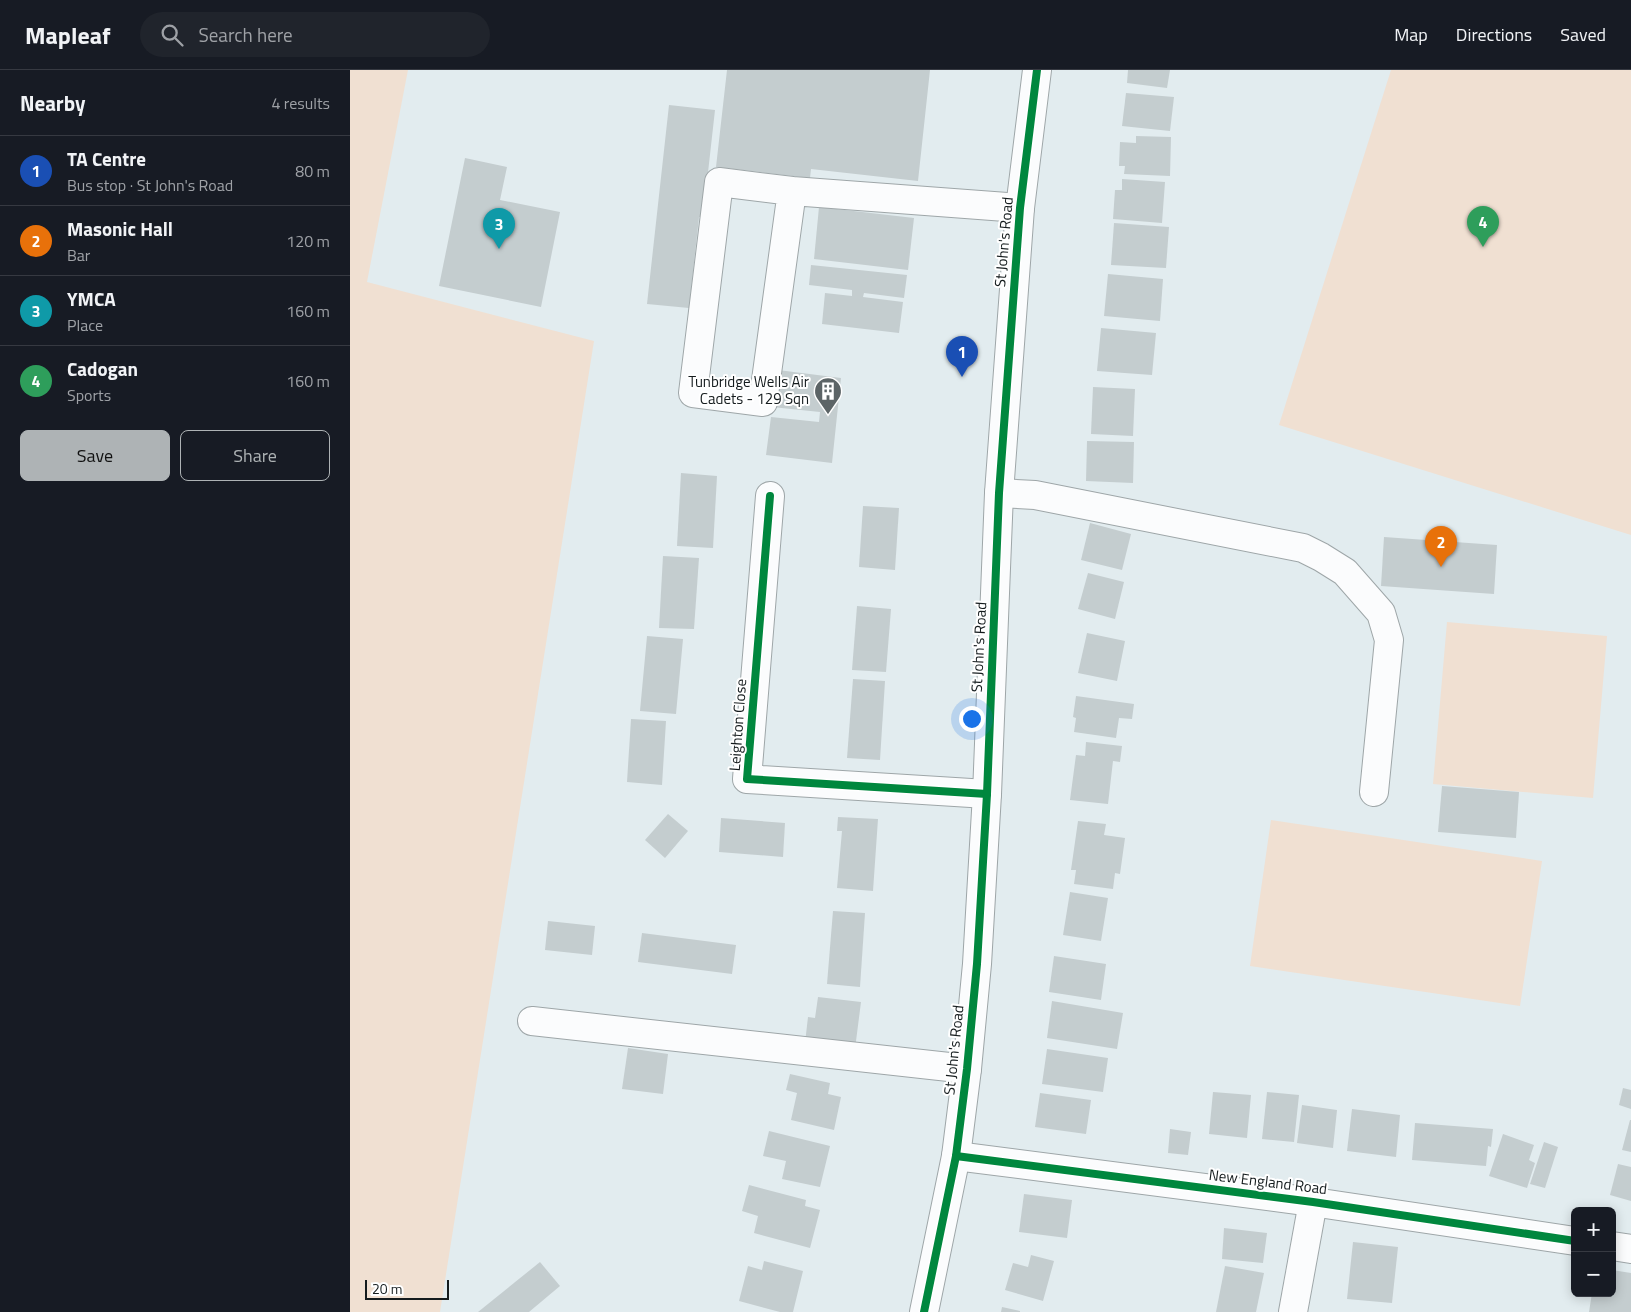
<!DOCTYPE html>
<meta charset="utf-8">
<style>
:root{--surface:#171b24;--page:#20242c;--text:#f1f3f6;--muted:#9ea1a6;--line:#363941;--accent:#aeb3b5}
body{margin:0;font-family:"Titillium Web",sans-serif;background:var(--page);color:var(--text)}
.controls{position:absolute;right:15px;bottom:15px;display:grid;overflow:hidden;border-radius:8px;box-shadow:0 2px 12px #0003}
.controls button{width:45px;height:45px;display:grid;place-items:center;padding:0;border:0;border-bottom:1px solid var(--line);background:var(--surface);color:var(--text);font:25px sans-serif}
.scale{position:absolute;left:15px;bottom:12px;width:84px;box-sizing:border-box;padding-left:5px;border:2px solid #141b1d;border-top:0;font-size:14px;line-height:18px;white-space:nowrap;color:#141b1d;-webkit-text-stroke:4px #fff;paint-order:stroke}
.you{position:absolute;left:621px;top:648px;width:18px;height:18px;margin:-12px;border:4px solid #fff;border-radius:50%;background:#1a73e8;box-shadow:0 0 0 8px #1a73e833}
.badge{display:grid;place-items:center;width:32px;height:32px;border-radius:50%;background:var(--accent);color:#fff;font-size:16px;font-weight:700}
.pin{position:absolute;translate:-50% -41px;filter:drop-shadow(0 1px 2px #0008)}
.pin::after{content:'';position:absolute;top:26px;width:18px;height:15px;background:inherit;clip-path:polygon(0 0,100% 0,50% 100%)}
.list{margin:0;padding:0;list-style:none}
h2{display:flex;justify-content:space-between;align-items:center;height:65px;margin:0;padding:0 20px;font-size:21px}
h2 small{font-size:16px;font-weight:400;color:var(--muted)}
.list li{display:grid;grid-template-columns:32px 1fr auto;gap:15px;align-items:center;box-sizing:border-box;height:70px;padding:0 20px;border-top:1px solid var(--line)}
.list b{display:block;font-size:19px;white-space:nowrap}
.list p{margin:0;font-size:16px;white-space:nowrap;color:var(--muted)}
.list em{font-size:16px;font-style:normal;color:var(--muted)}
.actions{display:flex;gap:10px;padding:15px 20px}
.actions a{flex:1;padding:11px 0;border:1px solid var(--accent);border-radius:8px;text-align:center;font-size:18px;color:var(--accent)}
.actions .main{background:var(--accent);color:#111}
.icon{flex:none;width:28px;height:28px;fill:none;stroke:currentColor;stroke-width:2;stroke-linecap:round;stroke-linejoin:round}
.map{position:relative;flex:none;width:1281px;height:1242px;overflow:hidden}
header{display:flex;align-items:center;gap:30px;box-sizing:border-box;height:70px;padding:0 25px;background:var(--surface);border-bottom:1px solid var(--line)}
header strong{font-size:24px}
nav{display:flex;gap:28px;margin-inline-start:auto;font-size:18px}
.search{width:350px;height:45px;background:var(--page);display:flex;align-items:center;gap:12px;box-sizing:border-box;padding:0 18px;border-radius:28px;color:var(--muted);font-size:19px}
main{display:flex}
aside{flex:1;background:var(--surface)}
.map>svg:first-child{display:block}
</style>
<header>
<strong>Mapleaf</strong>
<div class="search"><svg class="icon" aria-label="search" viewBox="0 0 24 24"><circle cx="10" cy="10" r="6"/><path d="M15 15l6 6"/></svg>Search here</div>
<nav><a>Map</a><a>Directions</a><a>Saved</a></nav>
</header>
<main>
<aside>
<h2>Nearby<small>4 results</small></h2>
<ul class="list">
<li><span class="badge" style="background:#1a4fb4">1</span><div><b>TA Centre</b><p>Bus stop · St John's Road</p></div><em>80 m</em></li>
<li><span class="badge" style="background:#e8710a">2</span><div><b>Masonic Hall</b><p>Bar</p></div><em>120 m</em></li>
<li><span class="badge" style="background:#0f9aa8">3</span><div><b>YMCA</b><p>Place</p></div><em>160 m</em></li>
<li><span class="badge" style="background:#2e9e5b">4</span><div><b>Cadogan</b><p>Sports</p></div><em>160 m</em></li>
</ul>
<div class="actions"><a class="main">Save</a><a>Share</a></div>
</aside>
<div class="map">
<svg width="1281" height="1242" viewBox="0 0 1281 1242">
<rect width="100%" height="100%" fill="#e2ecef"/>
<g fill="#f0e0d2">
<polygon points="0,0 58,0 17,212 244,271 90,1242 0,1242"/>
<polygon points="1041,0 1281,0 1281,465 929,355"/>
<polygon points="1097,552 1257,566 1243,728 1083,714"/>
<polygon points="921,750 1192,791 1170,936 900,896"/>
</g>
<g fill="#c4cdcf">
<polygon points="377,0 580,0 568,111 461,99 460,108 366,97"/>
<polygon points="778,0 820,0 817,18 777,13"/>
<polygon points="776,23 824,27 820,61 772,56"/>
<polygon points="319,35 365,40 353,147 349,147 339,238 297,234"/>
<polygon points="786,66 821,67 820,106 774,104 775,96 769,96 770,72 786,73"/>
<polygon points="115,88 157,97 150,130 210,142 191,237 89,216"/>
<polygon points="772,109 815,112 812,153 763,149 765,120 772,120"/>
<polygon points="469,137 564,148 558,200 464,189"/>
<polygon points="764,153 819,157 816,198 761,195"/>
<polygon points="461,195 557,205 554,228 514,223 513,227 553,232 549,263 472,254 475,223 502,226 502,220 459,215"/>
<polygon points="758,204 813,209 810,251 754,246"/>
<polygon points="751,258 806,263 802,305 747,301"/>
<polygon points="428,300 491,308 482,393 416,385 421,347 469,352 470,342 422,337"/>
<polygon points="743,317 785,319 783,366 741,364"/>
<polygon points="737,371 784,372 783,413 736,411"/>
<polygon points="331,403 367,406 363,478 327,476"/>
<polygon points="513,436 549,438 545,500 509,497"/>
<polygon points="740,453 781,464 772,500 731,490"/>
<polygon points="1034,467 1147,475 1144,524 1031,516"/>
<polygon points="313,486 349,488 344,559 309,558"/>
<polygon points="738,503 774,512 765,549 728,539"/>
<polygon points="507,536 541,539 536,602 502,600"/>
<polygon points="737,563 775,571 767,611 728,603"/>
<polygon points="297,566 333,569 326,644 290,641"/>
<polygon points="503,609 535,611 530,690 497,688"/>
<polygon points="726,626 784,634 782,649 769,648 766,668 724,662 726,648 723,647"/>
<polygon points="281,649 316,651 312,715 277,712"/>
<polygon points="736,672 772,676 770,692 763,691 758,734 720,730 726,685 735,686"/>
<polygon points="1092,716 1169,722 1166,768 1088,762"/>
<polygon points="318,744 338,761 315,788 295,770"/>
<polygon points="488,747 528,749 523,821 487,818 492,761 487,761"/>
<polygon points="371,748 435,753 433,787 369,782"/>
<polygon points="728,751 756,754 754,765 775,768 770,804 765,803 763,819 724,814 726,800 721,800"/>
<polygon points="720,822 758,828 751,871 713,865"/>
<polygon points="483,841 515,843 510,917 477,914"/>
<polygon points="198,851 245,856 242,885 195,880"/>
<polygon points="292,863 386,875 382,904 288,892"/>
<polygon points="704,886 756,894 751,930 699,922"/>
<polygon points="468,927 511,932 505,979 455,973 458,947 465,948"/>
<polygon points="702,931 773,943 767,979 697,968"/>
<polygon points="278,978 318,984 313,1024 272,1019"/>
<polygon points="697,979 758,988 753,1022 692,1014"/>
<polygon points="440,1004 480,1013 478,1024 491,1027 484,1060 441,1050 447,1023 436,1020"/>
<polygon points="1273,1018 1281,1020 1281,1039 1269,1035"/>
<polygon points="863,1022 901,1025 897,1068 859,1064"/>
<polygon points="917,1022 949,1025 944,1072 912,1069"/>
<polygon points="690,1023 741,1030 736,1064 685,1057"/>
<polygon points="952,1035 987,1040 983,1078 947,1073"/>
<polygon points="1002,1039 1050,1045 1046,1087 997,1081"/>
<polygon points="1280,1050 1281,1050 1281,1082 1272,1080"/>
<polygon points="1065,1053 1143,1059 1141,1077 1138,1076 1136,1096 1062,1090"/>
<polygon points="820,1059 841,1062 838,1085 818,1083"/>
<polygon points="419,1061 480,1076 470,1117 432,1109 436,1091 413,1086"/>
<polygon points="1153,1064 1184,1075 1179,1090 1185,1093 1177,1118 1139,1106"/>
<polygon points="1194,1072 1208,1077 1195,1118 1180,1114"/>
<polygon points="1268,1094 1281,1097 1281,1131 1260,1125"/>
<polygon points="399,1115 456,1130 455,1136 470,1140 460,1178 404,1163 408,1146 392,1141"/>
<polygon points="674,1124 722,1130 717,1168 669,1162"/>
<polygon points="874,1158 917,1163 913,1193 872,1189"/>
<polygon points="1003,1172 1048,1177 1042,1233 997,1229"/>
<polygon points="681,1185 704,1191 693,1231 655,1220 663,1193 678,1197"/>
<polygon points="414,1191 453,1201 443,1242 430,1242 389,1231 398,1196 412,1200"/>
<polygon points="190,1192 210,1216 179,1242 128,1242"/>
<polygon points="875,1196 914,1203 906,1242 866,1242"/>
<polygon points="1262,1200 1281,1203 1281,1242 1239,1242 1242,1223 1262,1223"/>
<polygon points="652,1237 670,1241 670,1242 651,1242"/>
</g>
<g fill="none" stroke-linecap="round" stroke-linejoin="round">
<g stroke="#9ea6a8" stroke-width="30">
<g id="minor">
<polyline points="442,121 369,112 343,323 413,332 442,121 670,138"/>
<polyline points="649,423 685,425 953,478 971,487 995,502 1031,543 1039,570 1024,722"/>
<polyline points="420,426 397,709 637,724"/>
<polyline points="182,951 617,999"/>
<polyline points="606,1086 963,1132 1225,1171"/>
<polyline points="1262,1176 1281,1179"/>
<polyline points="943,1242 963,1132"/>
</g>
</g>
<g stroke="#9ea6a8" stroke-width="30">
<polyline id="highway" points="574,1242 606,1086 617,999 627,894 637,724 649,423 670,138 687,0"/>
</g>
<use href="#minor" stroke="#fbfcfd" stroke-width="28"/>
<use href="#highway" stroke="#fbfcfd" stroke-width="28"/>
<g stroke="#fff" stroke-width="11">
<g id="cycleway">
<polyline points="420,426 397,709 637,724"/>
<polyline points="606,1086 963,1132 1225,1171"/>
<polyline points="574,1242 606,1086 617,999 627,894 637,724 649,423 670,138 687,0"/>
</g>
</g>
<use href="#cycleway" stroke="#00873e" stroke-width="8"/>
</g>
<defs>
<g id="building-pin" transform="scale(1.4375)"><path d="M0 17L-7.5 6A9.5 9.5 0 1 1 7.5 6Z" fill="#5c6466" stroke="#fff"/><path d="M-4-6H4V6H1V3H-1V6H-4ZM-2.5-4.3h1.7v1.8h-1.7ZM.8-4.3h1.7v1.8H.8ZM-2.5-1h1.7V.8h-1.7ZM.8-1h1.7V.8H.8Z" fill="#fff"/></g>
</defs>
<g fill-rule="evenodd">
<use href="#building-pin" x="478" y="321"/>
</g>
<g text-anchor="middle" stroke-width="4" stroke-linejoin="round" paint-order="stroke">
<g font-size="15" fill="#141b1d" stroke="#fff">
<text transform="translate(654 172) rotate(-85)" y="5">St John's Road</text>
<text transform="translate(629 577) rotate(-87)" y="5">St John's Road</text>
<text transform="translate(388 655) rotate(-86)" y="5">Leighton Close</text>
<text transform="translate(604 980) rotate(-84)" y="5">St John's Road</text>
<text transform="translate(918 1112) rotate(7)" y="5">New England Road</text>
</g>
<g font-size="15" fill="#141b1d" stroke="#fff" text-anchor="end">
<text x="459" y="317">Tunbridge Wells Air<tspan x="459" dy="17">Cadets - 129 Sqn</tspan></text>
</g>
</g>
</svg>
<div class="controls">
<button>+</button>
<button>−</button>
</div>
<div class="scale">20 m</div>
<div class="you"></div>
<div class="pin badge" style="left:612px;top:307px;background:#1a4fb4">1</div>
<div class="pin badge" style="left:1091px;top:497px;background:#e8710a">2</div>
<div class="pin badge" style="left:149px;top:179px;background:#0f9aa8">3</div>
<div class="pin badge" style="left:1133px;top:177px;background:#2e9e5b">4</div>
</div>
</main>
